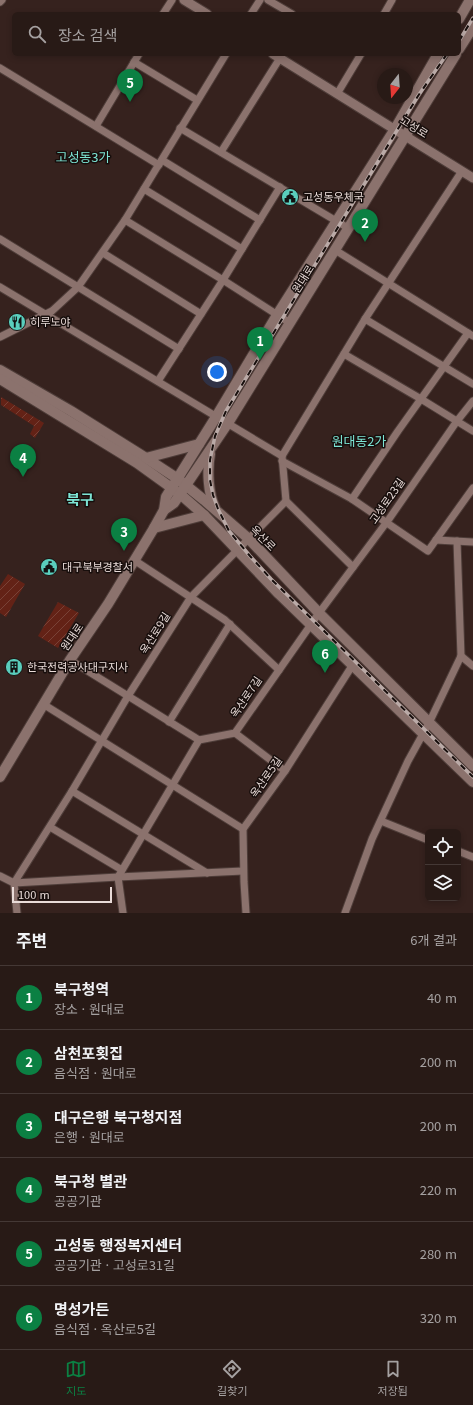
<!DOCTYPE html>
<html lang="ko">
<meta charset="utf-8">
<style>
:root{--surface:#281a16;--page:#342723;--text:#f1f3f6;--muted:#a5a1a1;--line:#443835;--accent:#0b8043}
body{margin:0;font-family:Georgia,"Noto Sans KR",serif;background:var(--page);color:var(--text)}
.controls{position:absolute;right:12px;bottom:12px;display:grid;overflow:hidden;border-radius:6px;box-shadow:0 2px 6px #0003}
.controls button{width:36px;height:36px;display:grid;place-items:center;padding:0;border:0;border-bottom:1px solid var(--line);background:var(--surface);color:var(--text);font:20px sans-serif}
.compass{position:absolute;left:377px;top:68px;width:36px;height:36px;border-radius:50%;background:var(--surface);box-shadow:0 2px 6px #0003;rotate:197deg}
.scale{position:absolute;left:12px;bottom:10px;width:100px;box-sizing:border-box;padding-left:4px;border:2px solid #e9dbd8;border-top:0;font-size:11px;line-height:14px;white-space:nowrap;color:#e9dbd8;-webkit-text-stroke:3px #170e0c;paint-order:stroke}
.you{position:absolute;left:217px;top:372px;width:14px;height:14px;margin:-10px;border:3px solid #fff;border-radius:50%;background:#1a73e8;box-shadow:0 0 0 6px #1a73e833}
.badge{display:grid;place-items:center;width:26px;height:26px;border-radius:50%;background:var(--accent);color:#fff;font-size:13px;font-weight:700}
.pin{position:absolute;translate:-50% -33px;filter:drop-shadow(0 1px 2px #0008)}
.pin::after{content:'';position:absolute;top:21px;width:14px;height:12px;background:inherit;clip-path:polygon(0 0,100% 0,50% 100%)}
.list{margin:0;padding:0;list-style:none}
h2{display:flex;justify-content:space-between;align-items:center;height:52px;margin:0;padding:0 16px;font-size:17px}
h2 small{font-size:13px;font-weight:400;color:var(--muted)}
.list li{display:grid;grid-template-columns:26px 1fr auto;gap:12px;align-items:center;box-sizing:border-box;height:64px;padding:0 16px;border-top:1px solid var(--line)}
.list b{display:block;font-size:15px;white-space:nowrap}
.list p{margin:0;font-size:13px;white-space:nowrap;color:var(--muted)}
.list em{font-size:13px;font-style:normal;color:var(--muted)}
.icon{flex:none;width:22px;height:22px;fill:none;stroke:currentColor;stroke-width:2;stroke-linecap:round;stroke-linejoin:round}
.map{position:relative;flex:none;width:473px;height:913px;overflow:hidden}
.search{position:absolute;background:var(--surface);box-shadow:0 2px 6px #0003;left:12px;right:12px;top:12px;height:44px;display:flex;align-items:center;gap:10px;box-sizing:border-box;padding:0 14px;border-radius:6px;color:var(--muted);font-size:15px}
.sheet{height:436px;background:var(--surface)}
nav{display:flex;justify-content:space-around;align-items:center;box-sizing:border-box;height:56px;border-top:1px solid var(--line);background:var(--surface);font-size:11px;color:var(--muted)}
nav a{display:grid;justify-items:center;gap:2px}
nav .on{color:var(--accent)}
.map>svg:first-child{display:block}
</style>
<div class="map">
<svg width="473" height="913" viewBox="0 0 473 913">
<defs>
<pattern id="garden-furrows" width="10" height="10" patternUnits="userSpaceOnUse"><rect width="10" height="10" fill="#632216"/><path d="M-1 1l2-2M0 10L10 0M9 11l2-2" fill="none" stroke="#794237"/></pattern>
</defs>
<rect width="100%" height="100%" fill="#36221e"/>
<g fill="url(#garden-furrows)">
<polygon points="1,397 44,423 35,438 30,434 34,426 1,405"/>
<polygon points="8,574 25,584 6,617 0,613 0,586"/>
<polygon points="58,602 79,613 58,648 38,636"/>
</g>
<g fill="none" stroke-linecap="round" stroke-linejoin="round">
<g stroke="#4e3d39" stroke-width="9">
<g id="minor">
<polyline points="268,0 292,14"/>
<polyline points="0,2 2,0"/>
<polyline points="163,14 172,0"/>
<polyline points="251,14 260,0"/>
<polyline points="384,14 392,0"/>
<polyline points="134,62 197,100"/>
<polyline points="0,68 159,165"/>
<polyline points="337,94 361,54"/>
<polyline points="96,126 139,54"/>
<polyline points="180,128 348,228"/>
<polyline points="221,152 280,58"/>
<polyline points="162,160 260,220"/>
<polyline points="144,189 242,249"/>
<polyline points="125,220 223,280 290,323"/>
<polyline points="0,239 179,349"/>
<polyline points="335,250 473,336"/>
<polyline points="103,253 201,314"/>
<polyline points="0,287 282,456 286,501 353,567"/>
<polyline points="365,319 473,384"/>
<polyline points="0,337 52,311 78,287 125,220 226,54"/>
<polyline points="344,354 421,399 473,431"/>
<polyline points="158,381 223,280 280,187"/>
<polyline points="282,456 365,319 462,171"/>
<polyline points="282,461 352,499 428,551 473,488"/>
<polyline points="352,499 398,431 468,333"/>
<polyline points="436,540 473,542"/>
<polyline points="134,560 225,620 279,670"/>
<polyline points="461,656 473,666"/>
<polyline points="70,660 199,740"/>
<polyline points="43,704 243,829"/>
<polyline points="169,722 230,624"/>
<polyline points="235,733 285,771"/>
<polyline points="72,791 207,873"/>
<polyline points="381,821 428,840"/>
<polyline points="50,827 122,870"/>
<polyline points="458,851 473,857"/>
<polyline points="0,876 14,883 118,877 243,871"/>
<polyline points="17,913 14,883 72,791 128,696 191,597 286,501"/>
<polyline points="123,913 118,877 199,740 235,733 319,613 389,519 457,421 473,401"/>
<polyline points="246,913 244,882 243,829 285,771 352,666"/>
<polyline points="345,913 372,839 408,761 429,723 461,656 457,541"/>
</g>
</g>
<g stroke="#4e3d39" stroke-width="11">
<g id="tertiary">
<polyline points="184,0 207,14"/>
<polyline points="273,54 473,178"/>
</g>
</g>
<g stroke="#4e3d39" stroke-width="12">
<g id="secondary">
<polyline points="459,19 470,0"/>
<polyline points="459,49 473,27"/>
<polyline points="0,370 71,411 146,458 178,479 204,500 249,539 319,613 473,766"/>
<polyline points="0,379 137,463 180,494 204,515 279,594 473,782"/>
<path d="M 210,454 C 207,470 208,493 215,508"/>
<polyline points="146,458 199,444"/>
<polyline points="164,510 174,503 228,423 456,54"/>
<polyline points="154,528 204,515"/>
<polyline points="0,777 70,660 108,604 154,528 164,510 166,497 216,417 277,315 395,129 438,54"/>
</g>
</g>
<use href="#minor" stroke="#8b726d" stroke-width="7"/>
<use href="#tertiary" stroke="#8b726d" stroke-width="9"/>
<use href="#secondary" stroke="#8b726d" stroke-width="10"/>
<g stroke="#baaaa7" stroke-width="3.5">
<g id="rail">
<polyline points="459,41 473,18"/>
<polyline points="447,54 418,96 226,411 215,436 210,460 210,480 213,495 218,509 229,531 250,556 271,579 473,777"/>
</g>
</g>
<use href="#rail" stroke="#170e0c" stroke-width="2" stroke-dasharray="6" stroke-linecap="butt"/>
</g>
<defs>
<g id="civic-disc" transform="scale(0.9)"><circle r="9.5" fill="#5acebd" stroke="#170e0c"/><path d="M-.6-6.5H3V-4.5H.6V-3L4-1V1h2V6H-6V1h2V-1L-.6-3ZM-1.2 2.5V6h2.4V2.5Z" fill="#111"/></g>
<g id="restaurant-disc" transform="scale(0.9)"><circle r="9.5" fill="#5acebd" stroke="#170e0c"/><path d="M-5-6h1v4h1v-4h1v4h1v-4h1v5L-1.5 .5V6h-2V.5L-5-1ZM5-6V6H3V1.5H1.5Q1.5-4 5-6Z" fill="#111"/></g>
<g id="building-disc" transform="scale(0.9)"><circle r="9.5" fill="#5acebd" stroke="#170e0c"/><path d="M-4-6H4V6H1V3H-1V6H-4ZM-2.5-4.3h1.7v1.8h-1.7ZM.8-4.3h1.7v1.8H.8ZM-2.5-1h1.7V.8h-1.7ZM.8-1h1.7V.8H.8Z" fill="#111"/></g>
</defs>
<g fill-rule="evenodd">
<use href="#civic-disc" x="290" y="197"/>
<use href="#restaurant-disc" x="17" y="322"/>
<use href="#civic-disc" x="49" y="567"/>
<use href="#building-disc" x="14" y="667"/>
</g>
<g text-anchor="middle" stroke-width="3" stroke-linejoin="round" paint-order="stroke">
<g font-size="11" fill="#e9dbd8" stroke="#170e0c">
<text transform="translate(414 127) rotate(32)" y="4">고성로</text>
<text transform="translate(303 279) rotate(-58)" y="4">원대로</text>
<text transform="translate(387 501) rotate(-55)" y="4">고성로23길</text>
<text transform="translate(263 538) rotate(45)" y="4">옥산로</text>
<text transform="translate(155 633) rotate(-58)" y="4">옥산로9길</text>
<text transform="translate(72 637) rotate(-56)" y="4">원대로</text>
<text transform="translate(246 697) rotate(-56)" y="4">옥산로7길</text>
<text transform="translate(266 777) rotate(-55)" y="4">옥산로5길</text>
</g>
<g font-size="11" fill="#e9dbd8" stroke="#170e0c" text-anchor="start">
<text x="303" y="201">고성동우체국</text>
<text x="30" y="326">히루노야</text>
<text x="62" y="571">대구북부경찰서</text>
<text x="27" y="671">한국전력공사대구지사</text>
</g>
<g font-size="13" fill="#7de4d4" stroke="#170e0c">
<text x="83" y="162">고성동3가</text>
<text x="359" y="446">원대동2가</text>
</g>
<g font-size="15" font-weight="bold" fill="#7de4d4" stroke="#170e0c">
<text x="80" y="505">북구</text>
</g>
</g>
</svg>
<div class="controls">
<button><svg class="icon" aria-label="locate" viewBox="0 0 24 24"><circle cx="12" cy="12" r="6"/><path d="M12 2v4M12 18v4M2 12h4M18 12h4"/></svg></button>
<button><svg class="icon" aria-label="layers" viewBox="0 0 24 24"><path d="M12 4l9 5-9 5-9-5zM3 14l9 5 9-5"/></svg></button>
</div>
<svg class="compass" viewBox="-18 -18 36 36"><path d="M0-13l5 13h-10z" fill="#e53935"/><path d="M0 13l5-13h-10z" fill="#a5a1a1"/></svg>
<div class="scale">100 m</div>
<div class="you"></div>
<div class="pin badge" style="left:260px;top:360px">1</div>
<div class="pin badge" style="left:365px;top:242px">2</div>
<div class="pin badge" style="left:124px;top:551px">3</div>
<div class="pin badge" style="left:23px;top:477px">4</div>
<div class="pin badge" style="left:130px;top:102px">5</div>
<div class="pin badge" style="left:325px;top:673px">6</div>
<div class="search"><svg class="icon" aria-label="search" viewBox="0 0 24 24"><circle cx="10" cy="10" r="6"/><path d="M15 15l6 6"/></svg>장소 검색</div>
</div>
<section class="sheet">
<h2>주변<small>6개 결과</small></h2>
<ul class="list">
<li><span class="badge">1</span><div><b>북구청역</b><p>장소 · 원대로</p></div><em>40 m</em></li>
<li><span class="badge">2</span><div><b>삼천포횟집</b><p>음식점 · 원대로</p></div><em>200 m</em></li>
<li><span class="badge">3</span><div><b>대구은행 북구청지점</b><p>은행 · 원대로</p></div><em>200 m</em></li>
<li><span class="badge">4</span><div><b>북구청 별관</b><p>공공기관</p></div><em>220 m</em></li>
<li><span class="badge">5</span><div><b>고성동 행정복지센터</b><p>공공기관 · 고성로31길</p></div><em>280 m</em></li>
<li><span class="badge">6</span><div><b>명성가든</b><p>음식점 · 옥산로5길</p></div><em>320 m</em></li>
</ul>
</section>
<nav>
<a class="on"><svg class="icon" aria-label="map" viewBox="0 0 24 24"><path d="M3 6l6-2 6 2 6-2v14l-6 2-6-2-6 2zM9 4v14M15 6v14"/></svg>지도</a>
<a><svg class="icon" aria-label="directions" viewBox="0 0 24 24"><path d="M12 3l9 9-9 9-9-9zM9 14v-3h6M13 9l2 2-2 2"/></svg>길찾기</a>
<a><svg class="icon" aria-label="saved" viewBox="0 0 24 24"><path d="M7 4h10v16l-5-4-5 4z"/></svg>저장됨</a>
</nav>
